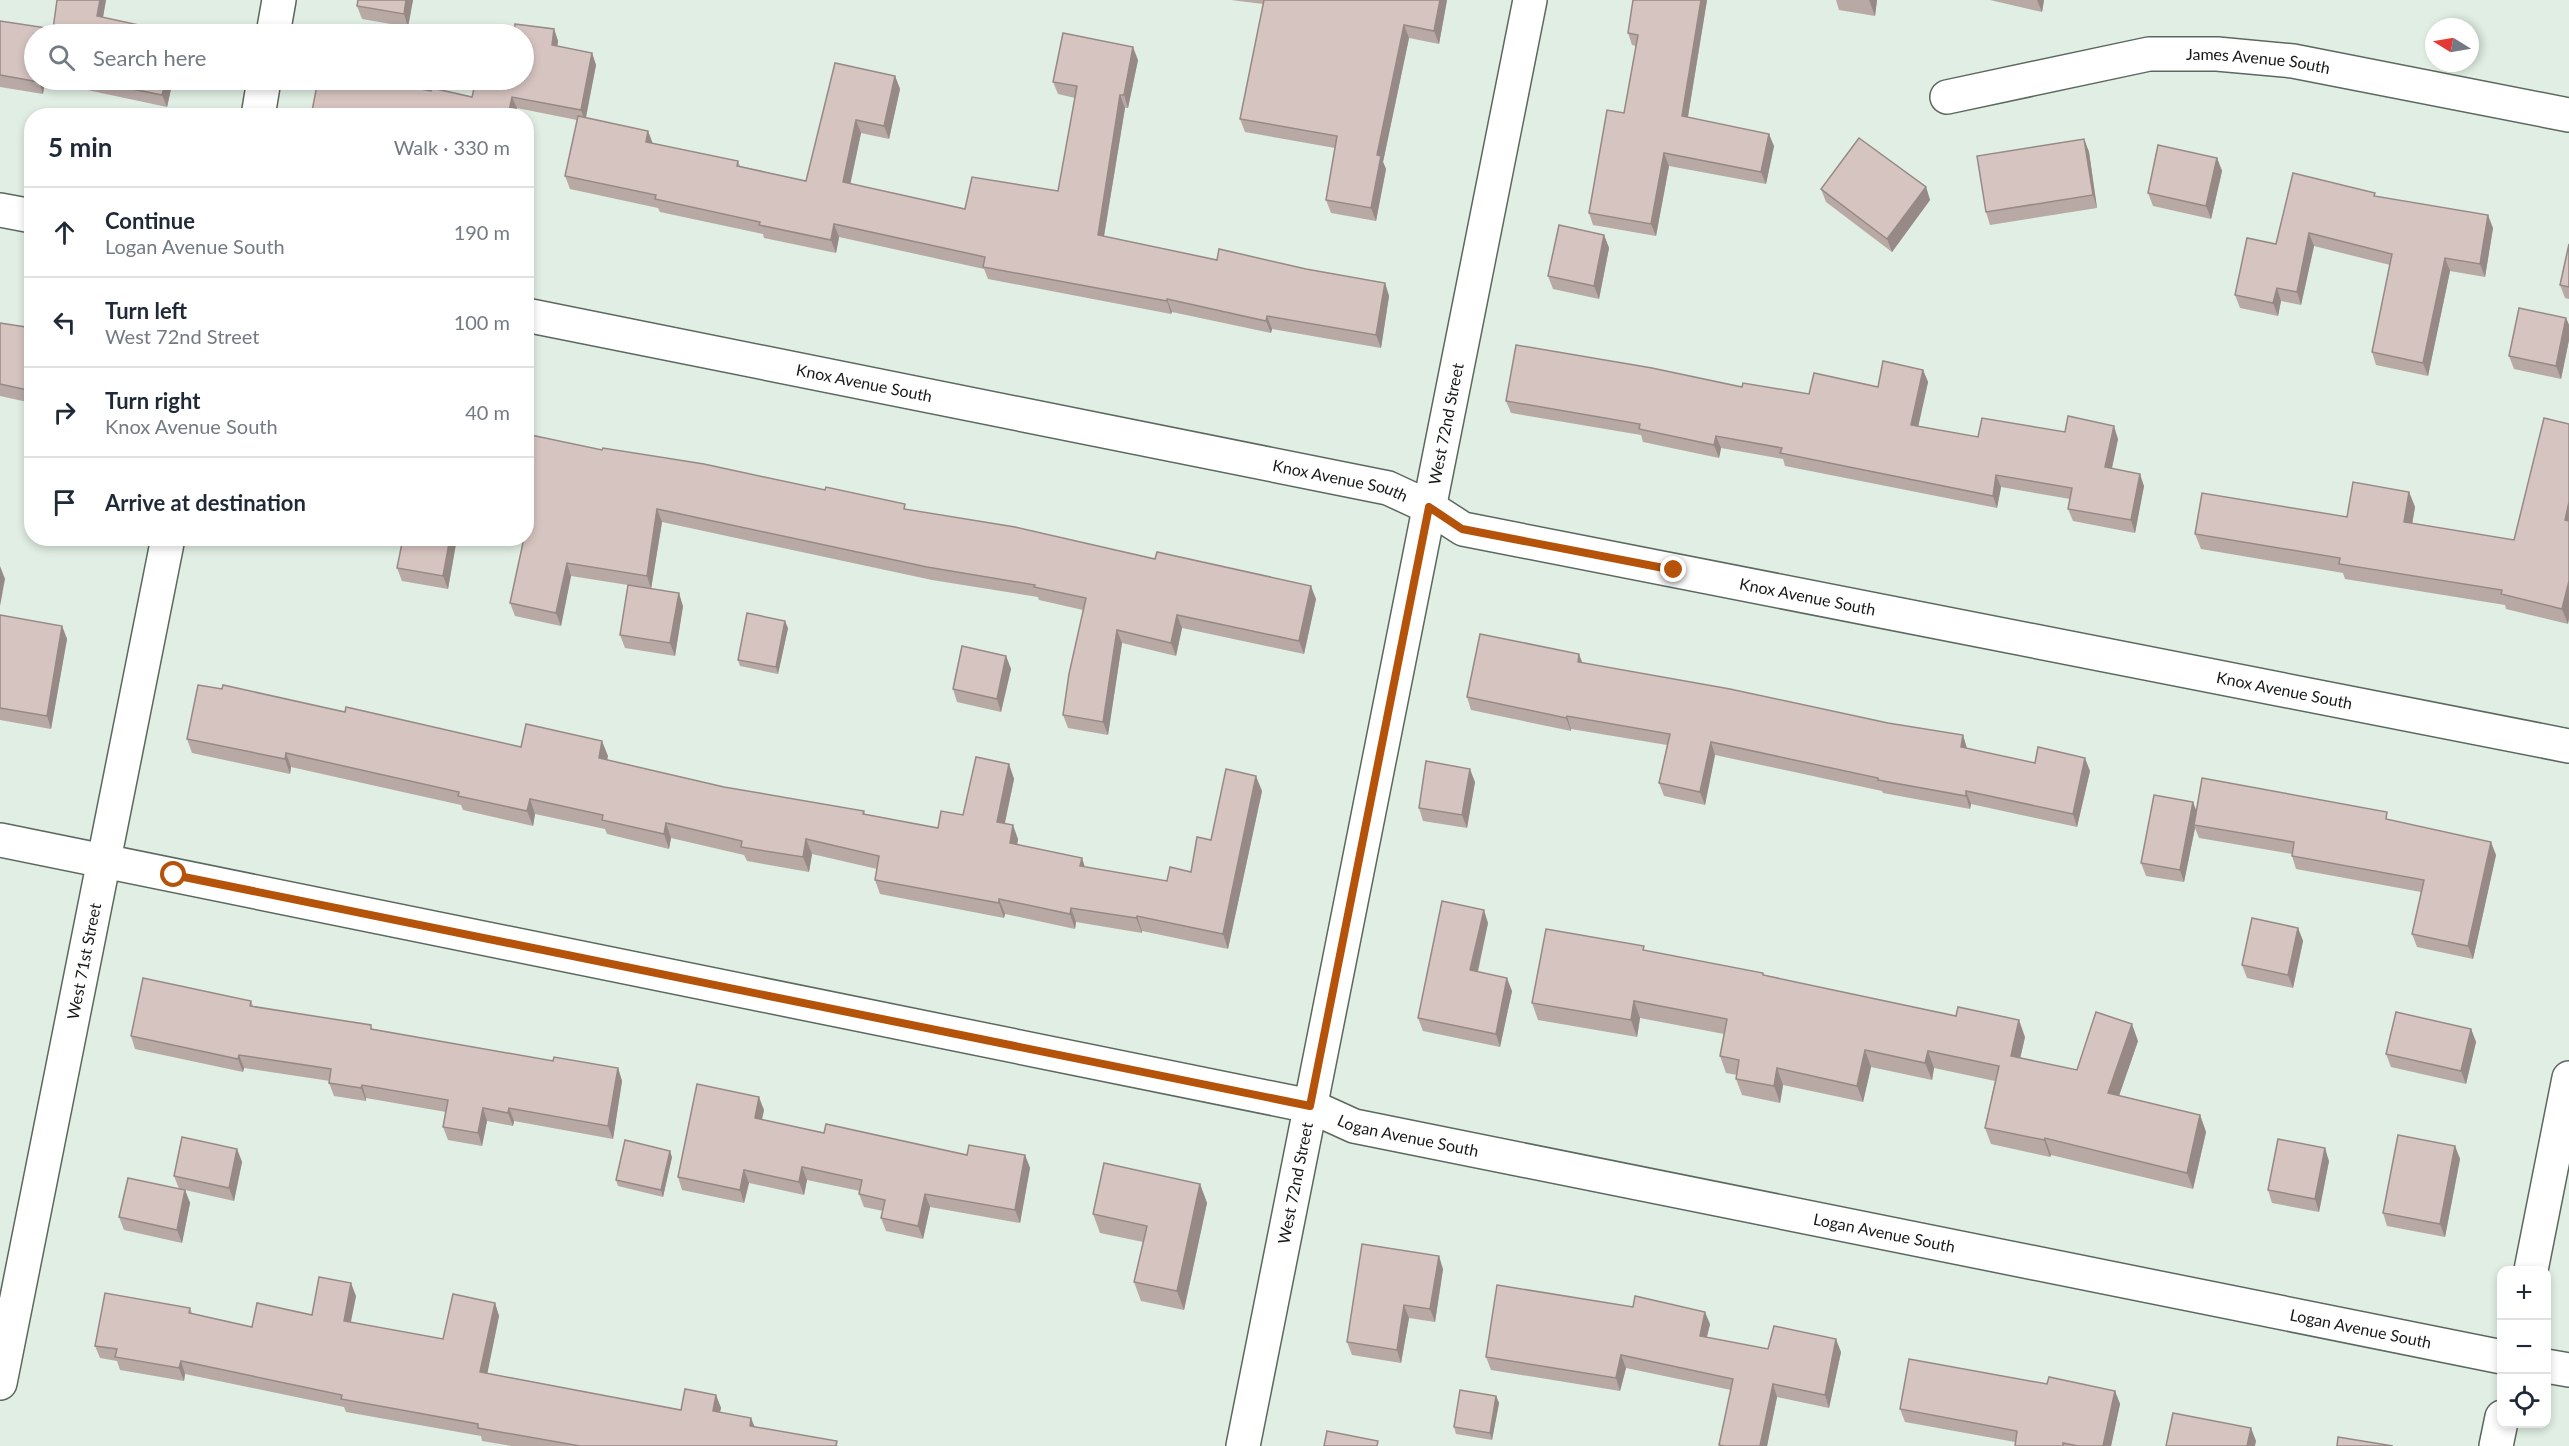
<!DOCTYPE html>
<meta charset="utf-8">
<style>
:root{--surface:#fff;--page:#f6f6f7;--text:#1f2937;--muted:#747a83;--line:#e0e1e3}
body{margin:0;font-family:Lato,sans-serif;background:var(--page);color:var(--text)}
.controls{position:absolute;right:18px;bottom:18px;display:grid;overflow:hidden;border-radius:12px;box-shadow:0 3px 9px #0003}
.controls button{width:54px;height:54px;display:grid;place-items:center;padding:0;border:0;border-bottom:2px solid var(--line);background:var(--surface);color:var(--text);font:30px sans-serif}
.compass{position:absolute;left:2425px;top:18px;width:54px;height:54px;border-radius:50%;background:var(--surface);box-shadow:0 3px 9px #0003;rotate:281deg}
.stop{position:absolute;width:18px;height:18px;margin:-14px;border:4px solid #b45309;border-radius:50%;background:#fff}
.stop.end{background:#b45309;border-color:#fff;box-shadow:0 2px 6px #0008}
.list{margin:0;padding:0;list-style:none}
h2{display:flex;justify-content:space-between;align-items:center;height:78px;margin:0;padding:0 24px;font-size:26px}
h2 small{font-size:20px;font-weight:400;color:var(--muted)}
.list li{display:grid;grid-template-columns:39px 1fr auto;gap:18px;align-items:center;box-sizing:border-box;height:90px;padding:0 24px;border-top:2px solid var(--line)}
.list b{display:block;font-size:22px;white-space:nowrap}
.list p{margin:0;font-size:20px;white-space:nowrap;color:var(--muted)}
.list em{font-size:20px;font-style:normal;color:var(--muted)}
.icon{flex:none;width:33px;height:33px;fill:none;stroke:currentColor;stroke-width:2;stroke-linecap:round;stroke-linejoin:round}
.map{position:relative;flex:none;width:2569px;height:1446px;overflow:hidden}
.search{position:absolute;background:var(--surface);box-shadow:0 3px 9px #0003;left:24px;top:24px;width:510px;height:66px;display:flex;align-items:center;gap:15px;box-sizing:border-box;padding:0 21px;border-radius:33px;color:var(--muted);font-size:22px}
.panel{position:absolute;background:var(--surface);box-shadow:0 3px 9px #0003;left:24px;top:108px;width:510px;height:438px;border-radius:24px}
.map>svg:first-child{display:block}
</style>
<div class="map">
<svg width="2569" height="1446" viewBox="0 0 2569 1446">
<rect width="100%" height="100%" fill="#e0eee3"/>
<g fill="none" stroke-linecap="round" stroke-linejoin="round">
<g stroke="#5b685e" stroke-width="36">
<g id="minor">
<polyline points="273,34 279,0"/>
<path id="s1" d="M 1947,97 L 2149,54 L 2217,54 L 2293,61 L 2569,115"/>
<polyline points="258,116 264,80"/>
<polyline points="0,210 32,216"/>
<path id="s2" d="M 526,315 L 1388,488 L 1429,507 L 1463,529 L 2569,746"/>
<path id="s3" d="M 0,840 L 1310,1106 L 1354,1126 L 2502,1357"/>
<polyline points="2531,1270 2569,1078"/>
<polyline points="2546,1366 2569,1370"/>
<path id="s4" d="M 0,1383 L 168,538"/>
<path id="s5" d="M 1243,1446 L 1530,0"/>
<polyline points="2496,1446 2502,1417"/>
</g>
</g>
<use href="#minor" stroke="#fff" stroke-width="33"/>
</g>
<g fill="#b8a9a5">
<polygon points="57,0 106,0 103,17 34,34 34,80 173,80 167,107 45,81 43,94 0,87 0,21 53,29"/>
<polygon points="358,0 413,0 408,27 362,19 357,6"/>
<polygon points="1231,0 1447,0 1439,44 1409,38 1383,162 1386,169 1376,221 1331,213 1326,200 1335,148 1245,132 1240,119 1263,4"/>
<polygon points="1707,0 1688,117 1774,146 1766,184 1669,166 1656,236 1593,225 1589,213 1624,113 1636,46 1632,45 1628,33"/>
<polygon points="1836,0 1877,0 1875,16 1839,10"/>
<polygon points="1990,0 2044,0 2042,12"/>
<polygon points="554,29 558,41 557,46 592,53 596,65 586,118 648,131 652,143 738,161 740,166 806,181 835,63 895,76 900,89 889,139 861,133 850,184 965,209 1058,191 1075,98 1058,94 1053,82 1138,60 1128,108 1125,108 1104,236 1217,260 1306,269 1385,283 1389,296 1381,348 1272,329 1271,333 1172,312 1171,314 988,279 984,269 839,237 836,253 764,238 763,234 660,212 658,208 570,189 565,176 577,120 431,91 472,97 524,80"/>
<polygon points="2084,139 2089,152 2097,208 1990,225 1986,212"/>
<polygon points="2217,158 2222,171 2211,219 2153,206 2148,193"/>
<polygon points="1926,187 1930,200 1892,252 1826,202 1821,189"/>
<polygon points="2376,196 2493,228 2485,277 2450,271 2428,376 2376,365 2372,352 2390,265 2314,246 2301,305 2281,301 2278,316 2240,308 2235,295 2276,244"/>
<polygon points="1604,235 1609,248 1599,299 1553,289 1548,276"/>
<polygon points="2569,244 2569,299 2565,298 2560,285"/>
<polygon points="2566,318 2569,325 2569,340 2561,379 2514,369 2509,356"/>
<polygon points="0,323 32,328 32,403 0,396"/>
<polygon points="1923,370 1928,382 1918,426 1978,437 2065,432 2118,439 2112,469 2144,486 2135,533 2073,521 2068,509 2070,499 2001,487 1997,508 1785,466 1783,459 1721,448 1719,458 1643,442 1641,435 1511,413 1506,401 1742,387 1809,394 1878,387"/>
<polygon points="2569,424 2569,618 2568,624 2506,609 2505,605 2345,579 2343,573 2201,549 2195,534 2347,517 2409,492 2415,507 2412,523 2514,540"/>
<polygon points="526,434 602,450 907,509 1316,599 1304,654 1182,628 1176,656 1122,643 1108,735 1068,728 1063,715 1083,610 1039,600 1038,597 932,580 662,522 651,589 683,606 675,656 625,648 620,635 628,585 571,576 561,626 515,616 510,603 527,526"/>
<polygon points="457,538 448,589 402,581 397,568"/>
<polygon points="0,615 62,626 67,639 51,729 0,720"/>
<polygon points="788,628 778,674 740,666 738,660"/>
<polygon points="1006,656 1011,669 1001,712 957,702 953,689"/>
<polygon points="1582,663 1967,749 2035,763 2090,771 2077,827 1971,804 1970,809 1883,793 1882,791 1715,755 1705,805 1664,796 1659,783 1667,745 1571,729 1571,731 1471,710 1467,697"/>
<polygon points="345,712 521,747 608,756 607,760 724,787 864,811 865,814 938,828 963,815 1009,764 1014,779 1005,823 1018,839 1017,845 1085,867 1167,881 1191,872 1211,840 1262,791 1228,949 1142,931 1142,933 1076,922 1075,929 1005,914 1004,918 880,894 875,880 877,869 812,854 809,872 747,861 744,855 671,838 669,849 607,834 605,829 535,814 533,826 463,810 461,805 291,767 290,774 192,753 187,739"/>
<polygon points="1475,782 1467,828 1423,821 1419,808"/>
<polygon points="2196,811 2390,820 2496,855 2473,959 2417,947 2412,934 2421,892 2296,869 2292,856 2292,854 2199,838 2195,828 2184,882 2146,876 2141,863"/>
<polygon points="1488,923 1478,972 1512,991 1500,1047 1423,1031 1418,1018"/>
<polygon points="2298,928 2303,941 2293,988 2247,978 2242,965"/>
<polygon points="1646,951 1763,973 1764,975 2025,1037 2020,1058 2077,1070 2138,1041 2119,1096 2200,1115 2206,1132 2193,1189 2051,1155 2050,1157 1991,1144 1985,1128 1995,1081 1934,1068 1932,1080 1871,1067 1863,1102 1783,1085 1780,1103 1742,1095 1736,1079 1737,1075 1726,1073 1720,1056 1724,1034 1640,1018 1637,1037 1538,1020 1532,1003"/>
<polygon points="251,1001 253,1006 373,1030 553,1061 618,1068 622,1081 613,1139 514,1121 513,1126 487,1121 482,1146 448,1140 443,1127 446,1112 366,1098 366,1101 334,1096 329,1083 330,1081 244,1068 243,1072 135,1049 131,1036"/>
<polygon points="2471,1029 2476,1042 2466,1084 2391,1067 2386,1054"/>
<polygon points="764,1110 762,1120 824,1133 967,1155 1025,1155 1030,1168 1020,1223 930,1207 923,1239 886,1231 881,1218 883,1211 864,1207 859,1194 860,1191 807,1180 804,1195 749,1183 744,1203 682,1190 678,1177"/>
<polygon points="2455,1146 2460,1159 2445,1237 2387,1226 2383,1213"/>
<polygon points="237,1149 242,1162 234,1201 185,1190 190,1203 182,1243 124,1230 119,1217 179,1189 174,1176"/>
<polygon points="672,1157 663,1197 618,1186 616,1180"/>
<polygon points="2329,1161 2319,1212 2272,1203 2268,1190"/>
<polygon points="1200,1184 1207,1203 1184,1310 1141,1301 1134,1282 1143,1242 1100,1233 1093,1214"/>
<polygon points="1443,1269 1435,1322 1409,1318 1401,1363 1352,1355 1347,1342"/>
<polygon points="356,1296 351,1322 443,1339 495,1303 499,1316 487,1373 681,1410 716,1395 721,1408 720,1412 755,1427 839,1446 512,1446 482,1441 481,1436 346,1412 344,1407 185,1374 184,1381 120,1370 117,1361 100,1358 95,1346 190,1308 192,1313 252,1327 312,1315"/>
<polygon points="1710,1324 1707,1337 1768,1349 1841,1352 1829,1408 1777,1397 1767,1446 1719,1446 1731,1390 1626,1368 1620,1391 1491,1370 1486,1357"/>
<polygon points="2047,1384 2115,1391 2120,1404 2111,1446 2015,1446 2015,1442 1905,1422 1900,1409"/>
<polygon points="1496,1396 1499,1403 1492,1440 1456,1434 1454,1427"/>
</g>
<g fill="#968986">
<polygon points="100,0 106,0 101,28 97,16"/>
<polygon points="406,0 413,0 408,27 404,14"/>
<polygon points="1440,0 1447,0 1439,44 1434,31"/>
<polygon points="1701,0 1707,0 1686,128 1682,116"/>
<polygon points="1869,0 1877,0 1875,16"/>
<polygon points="2037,0 2044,0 2042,12"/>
<polygon points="1404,25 1409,38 1383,162 1386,169 1376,221 1371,208 1377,155"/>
<polygon points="554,29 558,41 556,57 552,45"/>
<polygon points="1133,47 1138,60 1128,108 1124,95"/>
<polygon points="592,53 596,65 585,121 581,110"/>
<polygon points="895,76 900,89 889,139 884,126"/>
<polygon points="39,80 45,80 45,81 43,94 39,82"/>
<polygon points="166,80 173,80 167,107 162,95"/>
<polygon points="1120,95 1125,108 1102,248 1098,235"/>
<polygon points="512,97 517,108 515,116 508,116"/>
<polygon points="856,120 861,133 848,195 843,182"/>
<polygon points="648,131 653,144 646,142"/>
<polygon points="1769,134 1774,146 1766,184 1761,172"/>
<polygon points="2084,139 2089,152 2097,208 2093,195"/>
<polygon points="1664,153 1669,166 1656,236 1651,224"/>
<polygon points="2217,158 2222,171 2211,219 2206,206"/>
<polygon points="1926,187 1930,200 1892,252 1887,239"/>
<polygon points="2488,215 2493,228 2485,277 2480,264"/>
<polygon points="834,224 839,237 836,253 831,240"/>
<polygon points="2309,233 2314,246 2301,305 2297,292"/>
<polygon points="1604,235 1609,248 1599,299 1594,286"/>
<polygon points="2445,258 2450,271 2428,376 2423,363"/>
<polygon points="1385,283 1389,296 1381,348 1376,335"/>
<polygon points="2277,288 2281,301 2278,316 2273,303"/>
<polygon points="1167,299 1172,312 1171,314 1167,301"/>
<polygon points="1267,316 1272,329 1271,333 1266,321"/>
<polygon points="2566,318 2569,325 2569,340 2561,379 2556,366"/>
<polygon points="1923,370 1928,382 1916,437 1911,425"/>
<polygon points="2114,426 2118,439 2109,480 2105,467"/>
<polygon points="1716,436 1721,448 1719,458 1714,445"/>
<polygon points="2140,474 2144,486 2135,533 2131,520"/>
<polygon points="1996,475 2001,487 1997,508 1993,496"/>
<polygon points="2409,492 2415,507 2410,537 2404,522"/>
<polygon points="2569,502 2569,531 2565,520"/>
<polygon points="657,509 662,522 651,589 647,576"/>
<polygon points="450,538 457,538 448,589 443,576"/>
<polygon points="567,563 571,576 561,626 556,613"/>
<polygon points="0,566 5,579 0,606"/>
<polygon points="2569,581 2569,618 2568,624 2562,609"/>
<polygon points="1311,586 1316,599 1304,654 1299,641"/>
<polygon points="679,593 683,606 675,656 670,643"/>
<polygon points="1177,615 1182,628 1176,656 1171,643"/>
<polygon points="785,621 788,628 778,674 776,667"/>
<polygon points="62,626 67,639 51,729 47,716"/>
<polygon points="1117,630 1122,643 1108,735 1103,722"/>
<polygon points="1579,654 1584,667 1578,662"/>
<polygon points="1006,656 1011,669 1001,712 997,699"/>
<polygon points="1567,716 1571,729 1571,731 1566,718"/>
<polygon points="1963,735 1967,748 1965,760 1961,747"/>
<polygon points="602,741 608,756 604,772 599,758"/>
<polygon points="1711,742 1715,755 1705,805 1700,792"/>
<polygon points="286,753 291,767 290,774 285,759"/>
<polygon points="2085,758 2090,771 2077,827 2073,814"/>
<polygon points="1009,764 1014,779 1002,836 997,822"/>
<polygon points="1470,769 1475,782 1467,828 1462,815"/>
<polygon points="1256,776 1262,791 1228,949 1223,934"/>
<polygon points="1966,791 1971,804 1970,809 1966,796"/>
<polygon points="530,799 535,814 533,826 527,811"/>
<polygon points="2193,802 2198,815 2194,825 2195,828 2184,882 2180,870"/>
<polygon points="666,823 671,838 669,849 664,834"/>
<polygon points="1013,825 1018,839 1015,857 1010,843"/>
<polygon points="806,839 812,854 809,872 803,857"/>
<polygon points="2491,842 2496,855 2473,959 2468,946"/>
<polygon points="1082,858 1087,873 1080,866"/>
<polygon points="999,899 1005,914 1004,918 999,903"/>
<polygon points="1071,908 1076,922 1075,929 1070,914"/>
<polygon points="1484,910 1488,923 1475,983 1470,970"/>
<polygon points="1137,916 1142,931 1142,933 1136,918"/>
<polygon points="2298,928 2303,941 2293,988 2288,975"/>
<polygon points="1507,978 1512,991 1500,1047 1496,1034"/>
<polygon points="1634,1001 1640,1018 1637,1037 1631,1020"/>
<polygon points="2019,1020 2025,1037 2017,1072 2011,1056"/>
<polygon points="2132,1024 2138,1041 2114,1110 2108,1093"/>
<polygon points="2471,1029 2476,1042 2466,1084 2461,1071"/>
<polygon points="1865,1050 1871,1067 1863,1102 1857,1086"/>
<polygon points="1928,1051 1934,1068 1932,1080 1925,1063"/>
<polygon points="239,1055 244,1068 243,1072 238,1059"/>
<polygon points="618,1068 622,1081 613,1139 608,1126"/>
<polygon points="1777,1068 1783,1085 1780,1103 1774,1086"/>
<polygon points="362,1085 366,1098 366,1101 361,1088"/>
<polygon points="759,1097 764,1110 759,1131 755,1118"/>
<polygon points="483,1108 487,1121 482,1146 478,1133"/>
<polygon points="509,1108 514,1121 513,1126 508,1113"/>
<polygon points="2200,1115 2206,1132 2193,1189 2187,1173"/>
<polygon points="2045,1138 2051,1155 2050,1157 2044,1140"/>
<polygon points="2455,1146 2460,1159 2445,1237 2440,1224"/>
<polygon points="2325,1148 2329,1161 2319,1212 2315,1199"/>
<polygon points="237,1149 242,1162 234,1201 229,1188"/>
<polygon points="670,1151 672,1157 663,1197 661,1190"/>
<polygon points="1025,1155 1030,1168 1020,1223 1015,1210"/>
<polygon points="802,1167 807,1180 804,1195 799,1182"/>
<polygon points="744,1170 749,1183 744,1203 740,1190"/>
<polygon points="1200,1184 1207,1203 1184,1310 1177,1291"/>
<polygon points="185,1190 190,1203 182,1243 177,1230"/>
<polygon points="925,1194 930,1207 923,1239 918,1226"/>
<polygon points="1439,1256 1443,1269 1435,1322 1430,1309"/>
<polygon points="351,1283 356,1296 348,1334 344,1321"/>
<polygon points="495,1303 499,1316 485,1385 480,1372"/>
<polygon points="1404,1305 1409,1318 1401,1363 1397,1350"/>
<polygon points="1705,1312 1710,1324 1704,1348 1700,1336"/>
<polygon points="1836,1339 1841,1352 1829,1408 1825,1395"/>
<polygon points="1621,1355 1626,1368 1620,1391 1616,1378"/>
<polygon points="181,1361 185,1374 184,1381 179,1368"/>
<polygon points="1773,1384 1777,1397 1767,1446 1760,1446"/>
<polygon points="2115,1391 2120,1404 2111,1446 2103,1446"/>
<polygon points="716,1395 721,1408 717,1423 713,1411"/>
<polygon points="1496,1396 1499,1403 1492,1440 1490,1433"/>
<polygon points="751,1418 756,1430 750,1426"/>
<polygon points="2251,1428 2256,1441 2255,1446 2247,1446"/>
</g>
<g fill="#d6c4c0" stroke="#968986" stroke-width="1.5">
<polygon points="57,0 100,0 97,16 176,33 176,34 34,34 34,80 39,80 39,82 0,75 0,21 53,29"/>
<polygon points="358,0 406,0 404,14 357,6"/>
<polygon points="1264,0 1440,0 1434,31 1404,25 1377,155 1381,156 1371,208 1326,200 1337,136 1240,119"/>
<polygon points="1633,0 1701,0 1682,116 1769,134 1761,172 1664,153 1651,224 1589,213 1607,110 1624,113 1638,35 1628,33"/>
<polygon points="515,24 554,29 552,45 592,53 581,110 512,97 508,116 311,116 318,80 372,80 431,91 432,88 472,97 476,80 524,80 524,34 514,34"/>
<polygon points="1063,33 1133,47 1124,95 1120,95 1098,235 1217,260 1219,249 1306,269 1385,283 1376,335 1267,316 1266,321 1167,299 1167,301 983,267 985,257 834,224 831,240 759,225 760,222 655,199 656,195 565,176 578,116 648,131 646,142 738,161 737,166 806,181 835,63 895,76 884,126 856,120 843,182 965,209 972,177 1058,191 1077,86 1053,82"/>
<polygon points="89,80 166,80 162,95"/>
<polygon points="1859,138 1926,187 1887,239 1821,189"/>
<polygon points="2084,139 2093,195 1986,212 1977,156"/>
<polygon points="2158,145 2217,158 2206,206 2148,193"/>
<polygon points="2293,173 2375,193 2374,196 2488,215 2480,264 2445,258 2423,363 2372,352 2392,254 2309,233 2297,292 2277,288 2273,303 2235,295 2247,238 2276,244"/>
<polygon points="1559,225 1604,235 1594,286 1548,276"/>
<polygon points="2569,244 2569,287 2560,285"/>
<polygon points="2519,308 2566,318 2556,366 2509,356"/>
<polygon points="0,323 32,328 32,391 0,384"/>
<polygon points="1516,345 1652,368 1742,387 1743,383 1809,394 1814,373 1878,387 1883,361 1923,370 1911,425 1978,437 1982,418 2065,432 2068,416 2114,426 2105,467 2140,474 2131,520 2068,509 2072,488 1996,475 1993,496 1780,453 1782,448 1716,436 1714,445 1639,429 1640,424 1506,401"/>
<polygon points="2544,418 2569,424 2569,502 2565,520 2569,521 2569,581 2562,609 2501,594 2502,590 2339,564 2340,558 2195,534 2202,493 2347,517 2353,482 2409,492 2404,522 2514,540"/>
<polygon points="526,434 602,450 603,448 704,464 825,490 826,487 905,504 904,509 1015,527 1155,559 1157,552 1311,586 1299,641 1177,615 1171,643 1117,630 1103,722 1063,715 1069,674 1086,598 1034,587 1035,585 927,567 657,509 647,576 567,563 556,613 510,603 524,538 526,538 526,529 530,515 526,514"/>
<polygon points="403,538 450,538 443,576 397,568"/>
<polygon points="628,585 679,593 670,643 620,635"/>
<polygon points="747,613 785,621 776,667 738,660"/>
<polygon points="0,615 62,626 47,716 0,708"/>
<polygon points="1480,634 1579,654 1578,662 1730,689 1888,723 1963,735 1961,747 2035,763 2038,747 2085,758 2073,814 1966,791 1966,796 1878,780 1878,778 1711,742 1700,792 1659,783 1670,734 1567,716 1566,718 1467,697"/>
<polygon points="962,646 1006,656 997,699 953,689"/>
<polygon points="198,685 222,689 223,685 345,712 346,707 521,747 526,724 602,741 599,758 724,787 864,811 863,814 938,828 941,811 963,815 976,757 1009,764 997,822 1013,825 1010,843 1082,858 1080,866 1167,881 1170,867 1191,872 1197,837 1211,840 1226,769 1256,776 1223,934 1137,916 1136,918 1071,908 1070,914 999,899 999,903 875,880 879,856 806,839 803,857 741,847 742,841 666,823 664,834 602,820 603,815 530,799 527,811 458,796 459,792 286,753 285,759 187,739"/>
<polygon points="1426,761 1470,769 1462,815 1419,808"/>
<polygon points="2202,778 2387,812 2386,819 2491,842 2468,946 2412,934 2424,880 2292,856 2294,842 2194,825"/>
<polygon points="2154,795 2193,802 2180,870 2141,863"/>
<polygon points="1442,901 1484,910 1470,970 1507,978 1496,1034 1418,1018"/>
<polygon points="2252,918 2298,928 2288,975 2242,965"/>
<polygon points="1546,929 1644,946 1643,950 1763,973 1763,975 1956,1016 1958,1007 2019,1020 2011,1056 2077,1070 2096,1012 2132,1024 2108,1093 2200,1115 2187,1173 2045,1138 2044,1140 1985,1128 1999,1066 1928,1051 1925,1063 1865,1050 1857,1086 1777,1068 1774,1086 1736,1079 1739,1060 1720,1056 1727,1019 1634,1001 1631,1020 1532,1003"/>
<polygon points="143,978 251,1001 250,1006 371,1025 371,1029 553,1061 554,1057 618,1068 608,1126 509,1108 508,1113 483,1108 478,1133 443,1127 448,1100 362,1085 361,1088 329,1083 331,1069 239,1055 238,1059 131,1036"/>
<polygon points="2396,1012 2471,1029 2461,1071 2386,1054"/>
<polygon points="697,1084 759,1097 755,1118 824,1133 826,1124 967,1155 969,1145 1025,1155 1015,1210 925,1194 918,1226 881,1218 885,1200 859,1194 862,1180 802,1167 799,1182 744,1170 740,1190 678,1177"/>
<polygon points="2398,1135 2455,1146 2440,1224 2383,1213"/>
<polygon points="182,1137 237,1149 229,1188 174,1176"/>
<polygon points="2278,1139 2325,1148 2315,1199 2268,1190"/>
<polygon points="625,1140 670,1151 661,1190 616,1180"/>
<polygon points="1104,1163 1200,1184 1177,1291 1134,1282 1147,1226 1093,1214"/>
<polygon points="128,1178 185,1190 177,1230 119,1217"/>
<polygon points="1362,1244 1439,1256 1430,1309 1404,1305 1397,1350 1347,1342"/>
<polygon points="319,1277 351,1283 344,1321 443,1339 453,1294 495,1303 480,1372 681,1410 685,1389 716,1395 713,1411 751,1418 750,1426 837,1441 836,1446 580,1446 478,1428 478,1424 341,1399 342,1395 181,1361 179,1368 115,1357 117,1349 95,1346 105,1293 190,1308 189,1313 252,1327 257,1303 312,1315"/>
<polygon points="1497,1285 1633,1307 1635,1296 1705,1312 1700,1336 1768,1349 1774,1326 1836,1339 1825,1395 1773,1384 1760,1446 1724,1446 1719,1445 1733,1379 1621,1355 1616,1378 1486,1357"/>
<polygon points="1909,1359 2047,1384 2049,1377 2115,1391 2103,1446 2078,1446 2063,1443 2063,1446 2015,1446 2017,1431 1900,1409"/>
<polygon points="1460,1390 1496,1396 1490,1433 1454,1427"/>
<polygon points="2173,1413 2251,1428 2247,1446 2166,1446"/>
<polygon points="1327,1431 1378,1441 1377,1446 1324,1446"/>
<polygon points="2338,1437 2393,1446 2337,1446"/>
</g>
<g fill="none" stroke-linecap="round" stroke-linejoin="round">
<polyline stroke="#b45309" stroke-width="8" points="174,875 1310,1106 1429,507 1462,529 1674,570"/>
</g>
<g text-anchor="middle" stroke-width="6" stroke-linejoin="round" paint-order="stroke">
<g font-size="16" fill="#141915" stroke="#edfcf1">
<text dy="6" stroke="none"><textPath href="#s1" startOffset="316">James Avenue South</textPath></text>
<text dy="6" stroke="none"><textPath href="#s2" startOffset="345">Knox Avenue South</textPath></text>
<text dy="6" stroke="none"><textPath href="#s5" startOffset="1042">West 72nd Street</textPath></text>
<text dy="6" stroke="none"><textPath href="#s2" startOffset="831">Knox Avenue South</textPath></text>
<text dy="6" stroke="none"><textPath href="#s2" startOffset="1316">Knox Avenue South</textPath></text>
<text dy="6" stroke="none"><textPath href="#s2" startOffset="1802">Knox Avenue South</textPath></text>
<text dy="6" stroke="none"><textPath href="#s4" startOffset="430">West 71st Street</textPath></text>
<text dy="6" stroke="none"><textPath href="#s3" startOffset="1440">Logan Avenue South</textPath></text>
<text dy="6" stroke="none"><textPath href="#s5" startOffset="268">West 72nd Street</textPath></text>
<text dy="6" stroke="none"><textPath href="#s3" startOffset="1926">Logan Avenue South</textPath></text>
<text dy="6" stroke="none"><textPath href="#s3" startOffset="2412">Logan Avenue South</textPath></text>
</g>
</g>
</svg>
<div class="controls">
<button>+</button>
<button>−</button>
<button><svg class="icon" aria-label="locate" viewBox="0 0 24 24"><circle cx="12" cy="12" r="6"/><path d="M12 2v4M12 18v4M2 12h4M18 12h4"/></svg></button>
</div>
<svg class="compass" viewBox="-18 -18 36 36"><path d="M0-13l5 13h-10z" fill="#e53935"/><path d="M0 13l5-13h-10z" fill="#747a83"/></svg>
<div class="stop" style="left:174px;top:875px"></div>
<div class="stop end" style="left:1674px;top:570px"></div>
<div class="search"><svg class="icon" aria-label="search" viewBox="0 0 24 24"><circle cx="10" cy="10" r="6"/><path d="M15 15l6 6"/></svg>Search here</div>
<section class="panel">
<h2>5 min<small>Walk · 330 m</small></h2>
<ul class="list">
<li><svg class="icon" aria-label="ahead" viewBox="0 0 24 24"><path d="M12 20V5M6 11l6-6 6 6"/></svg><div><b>Continue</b><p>Logan Avenue South</p></div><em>190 m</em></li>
<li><svg class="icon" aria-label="left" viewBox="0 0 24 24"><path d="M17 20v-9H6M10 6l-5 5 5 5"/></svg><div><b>Turn left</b><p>West 72nd Street</p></div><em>100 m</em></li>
<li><svg class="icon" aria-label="right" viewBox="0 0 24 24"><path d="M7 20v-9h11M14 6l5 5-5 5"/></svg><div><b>Turn right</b><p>Knox Avenue South</p></div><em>40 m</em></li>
<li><svg class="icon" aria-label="arrive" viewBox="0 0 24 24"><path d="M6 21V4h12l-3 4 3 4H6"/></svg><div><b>Arrive at destination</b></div></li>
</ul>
</section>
</div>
